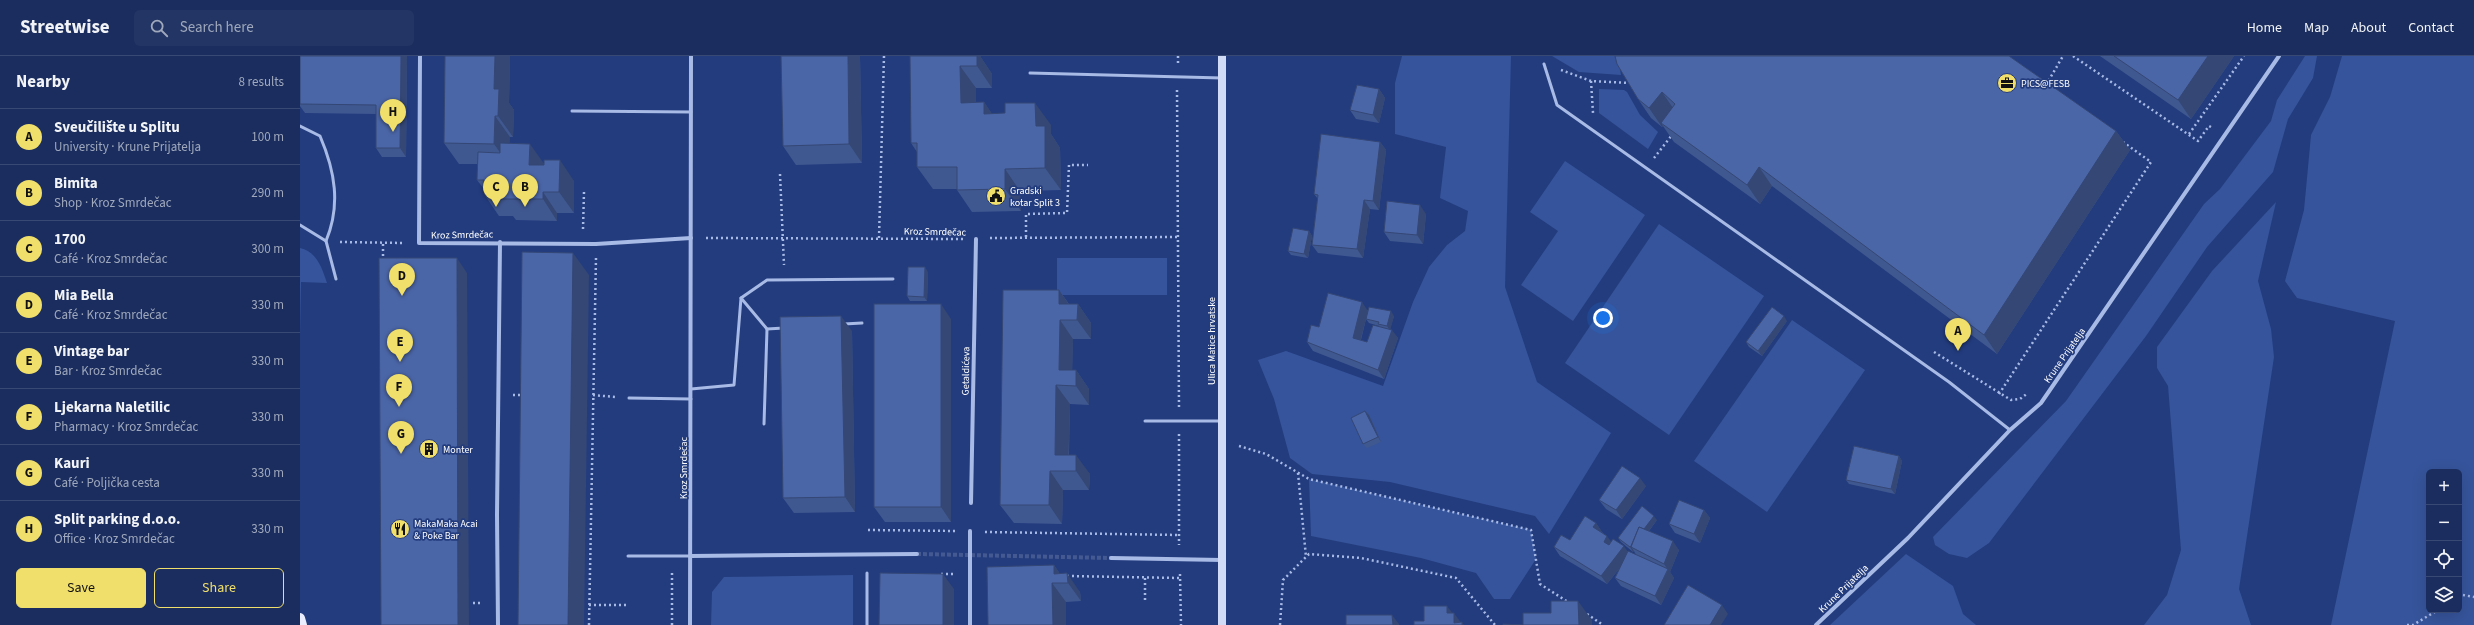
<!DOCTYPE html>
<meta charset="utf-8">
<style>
:root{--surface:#1a2d5e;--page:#233564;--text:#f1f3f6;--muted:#9fa8bc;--line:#384973;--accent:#f1df6b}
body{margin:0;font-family:"Source Sans 3",sans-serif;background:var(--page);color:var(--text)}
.controls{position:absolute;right:12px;bottom:12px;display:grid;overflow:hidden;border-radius:6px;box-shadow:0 4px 16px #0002}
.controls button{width:36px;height:36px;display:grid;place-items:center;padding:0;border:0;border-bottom:1px solid var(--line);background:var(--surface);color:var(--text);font:20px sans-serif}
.you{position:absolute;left:1303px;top:262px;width:14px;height:14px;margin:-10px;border:3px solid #fff;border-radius:50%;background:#1a73e8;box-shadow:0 0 0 6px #1a73e833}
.badge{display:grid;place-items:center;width:26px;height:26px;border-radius:50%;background:var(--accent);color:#111;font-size:13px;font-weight:700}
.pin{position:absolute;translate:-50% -33px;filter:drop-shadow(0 1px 2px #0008)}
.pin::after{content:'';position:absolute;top:21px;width:14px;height:12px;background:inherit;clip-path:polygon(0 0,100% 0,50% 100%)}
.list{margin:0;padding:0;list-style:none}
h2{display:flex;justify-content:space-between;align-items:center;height:52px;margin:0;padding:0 16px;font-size:17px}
h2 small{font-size:13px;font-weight:400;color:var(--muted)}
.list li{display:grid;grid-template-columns:26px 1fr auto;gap:12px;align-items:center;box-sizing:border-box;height:56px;padding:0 16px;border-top:1px solid var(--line)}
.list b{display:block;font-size:15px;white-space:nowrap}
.list p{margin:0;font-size:13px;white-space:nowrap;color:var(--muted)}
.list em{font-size:13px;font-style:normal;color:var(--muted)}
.actions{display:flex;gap:8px;padding:12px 16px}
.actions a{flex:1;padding:9px 0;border:1px solid var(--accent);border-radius:6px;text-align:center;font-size:14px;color:var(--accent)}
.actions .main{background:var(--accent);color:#111}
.icon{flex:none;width:22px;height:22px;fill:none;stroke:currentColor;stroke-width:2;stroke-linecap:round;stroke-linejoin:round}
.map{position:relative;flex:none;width:2174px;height:569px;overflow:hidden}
header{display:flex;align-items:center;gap:24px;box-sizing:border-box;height:56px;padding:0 20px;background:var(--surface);border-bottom:1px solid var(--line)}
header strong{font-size:19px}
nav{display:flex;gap:22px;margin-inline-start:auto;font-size:14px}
.search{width:280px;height:36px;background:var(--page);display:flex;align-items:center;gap:10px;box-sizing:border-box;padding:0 14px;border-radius:6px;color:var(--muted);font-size:15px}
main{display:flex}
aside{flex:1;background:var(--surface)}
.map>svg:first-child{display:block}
</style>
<header>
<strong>Streetwise</strong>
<div class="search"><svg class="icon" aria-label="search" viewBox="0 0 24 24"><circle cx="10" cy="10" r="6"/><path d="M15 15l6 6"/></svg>Search here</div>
<nav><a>Home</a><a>Map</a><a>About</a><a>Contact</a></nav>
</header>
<main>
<aside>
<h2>Nearby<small>8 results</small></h2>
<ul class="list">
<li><span class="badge">A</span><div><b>Sveučilište u Splitu</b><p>University · Krune Prijatelja</p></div><em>100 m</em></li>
<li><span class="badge">B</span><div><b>Bimita</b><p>Shop · Kroz Smrdečac</p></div><em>290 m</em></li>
<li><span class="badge">C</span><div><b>1700</b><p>Café · Kroz Smrdečac</p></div><em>300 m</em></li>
<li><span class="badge">D</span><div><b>Mia Bella</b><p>Café · Kroz Smrdečac</p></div><em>330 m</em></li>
<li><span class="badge">E</span><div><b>Vintage bar</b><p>Bar · Kroz Smrdečac</p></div><em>330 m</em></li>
<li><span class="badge">F</span><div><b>Ljekarna Naletilic</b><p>Pharmacy · Kroz Smrdečac</p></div><em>330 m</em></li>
<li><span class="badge">G</span><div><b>Kauri</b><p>Café · Poljička cesta</p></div><em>330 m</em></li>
<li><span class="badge">H</span><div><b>Split parking d.o.o.</b><p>Office · Kroz Smrdečac</p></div><em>330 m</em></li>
</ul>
<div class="actions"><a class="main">Save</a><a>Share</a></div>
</aside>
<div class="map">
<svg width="2174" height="569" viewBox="0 0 2174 569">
<rect width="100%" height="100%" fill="#233c7e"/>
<g fill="#36549b" fill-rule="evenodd">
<polygon points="1102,0 1211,0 1205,231 1237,326 1311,377 1249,478 1235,460 1090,426 1012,418 990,402 974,343 958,304 986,295 1083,330 1113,246 1129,211 1147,189 1165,175 1168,155 1140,142 1146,91 1095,78 1095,27"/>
<polygon points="1252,0 1318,0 1321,19 1279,16"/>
<polygon points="2005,0 2017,0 2013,22 1988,63 1973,116 1907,191 1846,280 1689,487 1667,502 1649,498 1635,489 1633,481 1766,345 1904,148 1920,133 1971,65 1977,44"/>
<path d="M 2042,0 L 2174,0 L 2174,569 L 2031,569 L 2095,265 L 1997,242 L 1985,225 L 2004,154 L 2011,79 L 2030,41 ZM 2129,416 L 2159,416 L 2159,554 L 2129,554 Z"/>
<polygon points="1299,33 1324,34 1327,36 1340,59 1358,76 1348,93 1299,57"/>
<polygon points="1265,105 1345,159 1273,265 1221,229 1258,175 1230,156"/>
<polygon points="1976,146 1958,225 1971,273 1974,301 1939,533 1951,569 1844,569 1867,539 1881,494 1868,330 1857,312 1857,291 1912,215"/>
<polygon points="1359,168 1464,240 1369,379 1265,307"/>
<path d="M 0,192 C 17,196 22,212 27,227 L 1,226 L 0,279 Z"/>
<rect x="757" y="202" width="110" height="37"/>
<polygon points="1492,264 1565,314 1467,456 1394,405"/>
<polygon points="1009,423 1231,474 1236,503 1210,543 1194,543 1176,517 1121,502 1011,480"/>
<polygon points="1606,498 1653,530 1663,558 1676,569 1530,569"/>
<polygon points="553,519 553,569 411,569 412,536 424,521"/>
</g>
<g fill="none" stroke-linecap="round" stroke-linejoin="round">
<polyline stroke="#445991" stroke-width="4" stroke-dasharray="4 2" stroke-linecap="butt" points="617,498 811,502"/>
<g stroke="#a8bae6" stroke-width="2.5" stroke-dasharray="2 3" stroke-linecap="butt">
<polyline points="1773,0 1898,85 1909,70 1913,72"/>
<polyline points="878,7 878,0"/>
<polyline points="1261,14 1291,25 1330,27"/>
<polyline points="1291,25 1293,57"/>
<polyline points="1746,29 1763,0"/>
<polyline points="877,34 879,351"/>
<polyline points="1889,78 1944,0"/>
<polyline points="1354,102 1372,79"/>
<polyline points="480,118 484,209"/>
<polyline points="283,173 284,136"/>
<polyline points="726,181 726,158 767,157 769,109 788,109"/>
<polyline points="406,182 663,183"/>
<polyline points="579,182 584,0"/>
<polyline points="690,182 879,181"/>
<polyline points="40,186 105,187"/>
<polyline points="83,188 83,205"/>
<polyline points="1634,296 1711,344 1720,343 1728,337"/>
<polyline points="1699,338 1851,106 1823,86"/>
<polyline points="213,339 224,339"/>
<polyline points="293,339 315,341"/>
<polyline points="879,378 879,489"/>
<polyline points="939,390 966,398 1009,423 1231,474 1240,528 1268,546"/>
<polyline points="998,417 1006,501"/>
<polyline points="568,474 656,475"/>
<polyline points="685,476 879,479"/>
<polyline points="641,518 656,518"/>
<polyline points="880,518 881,569"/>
<polyline points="767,520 880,522"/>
<polyline points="845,522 845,544"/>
<polyline points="2159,542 2163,539 2174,541"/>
<polyline points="173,547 183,547"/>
<polyline points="289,549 328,549"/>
<polyline points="1287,558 1303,569"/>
<polyline points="289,569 296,202"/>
<polyline points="372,569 372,514"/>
<polyline points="980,569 983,524 1009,498 1061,502 1156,522 1195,569"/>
<polyline points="2107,569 2113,569 2138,554"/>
</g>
<g stroke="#a8bae6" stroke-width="3">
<polyline points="1244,8 1257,49 1649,326 1710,374"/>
<polyline points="730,17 922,22"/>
<polyline points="272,55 391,56"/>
<path d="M 0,70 L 20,80 C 35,115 41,149 26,185"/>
<polyline points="0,169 26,185 36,223"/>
<polyline points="441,242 467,273 484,272"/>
<polyline points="544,268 562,267"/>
<polyline points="391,333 434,329 441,242 467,224 593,223"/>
<polyline points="329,342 391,343"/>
<polyline points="845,365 921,365"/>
<polyline points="464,368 467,273"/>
<polyline points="328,500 391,500"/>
<polyline points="567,569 567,517"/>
</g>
<g stroke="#a8bae6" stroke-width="4">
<polyline points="120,0 119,187 296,188 391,182"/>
<polyline points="671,447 676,183"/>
<polyline points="391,500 617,498"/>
<polyline points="811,502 922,504"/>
<polyline points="198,569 197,459 200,186"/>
<polyline points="390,569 391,0"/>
<polyline points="670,569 670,475"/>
<polyline points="1516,569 1608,482 1710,374 1741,347 1979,0"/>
</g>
<polyline stroke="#d1dbf5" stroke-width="8" points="922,569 922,0"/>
<polyline stroke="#e9edfd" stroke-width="10" points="0,562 2,569"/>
</g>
<g fill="#405890" fill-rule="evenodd">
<polygon points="0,0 107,0 106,101 82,101 76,92 76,58 5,57 0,50"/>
<polygon points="145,0 210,0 209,47 214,54 213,81 210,81 209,87 274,125 274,157 257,157 257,165 216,164 213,160 199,160 184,138 184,133 177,124 178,108 159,108 144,87"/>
<polygon points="481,0 560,0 562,107 496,109 483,90"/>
<polygon points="610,0 680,0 692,18 692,32 676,32 676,46 684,46 692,58 751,69 751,78 760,92 761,134 720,135 721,155 672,156 657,134 657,133 633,133 617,111 617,96 611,87"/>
<polygon points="1800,0 1934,0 1891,63"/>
<polygon points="1317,8 1816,75 1830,94 1697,298 1472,130 1460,148 1374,86 1363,70 1362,71 1351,62 1338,43"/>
<polygon points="1079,33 1085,42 1079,67 1056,63 1050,54"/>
<polygon points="1080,86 1086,94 1079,154 1070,153 1063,202 1018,197 1012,189 1018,143 1014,138"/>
<polygon points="1126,158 1123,188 1090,185 1084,176"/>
<polygon points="1009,175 1012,180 1008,202 991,199 988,195"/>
<polygon points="628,216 627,245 610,245 607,240"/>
<polygon points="759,234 769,248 778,248 791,267 791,283 773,283 772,314 776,314 789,333 789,349 770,348 769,399 790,418 789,434 763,434 762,468 714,467 700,449"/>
<path d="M 1068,254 L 1094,260 L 1090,273 L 1098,282 L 1084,323 L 1013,295 L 1007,286 L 1019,271 ZM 1066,263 L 1069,267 L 1079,270 L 1080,271 L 1067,286 L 1061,284 Z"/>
<polygon points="651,263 651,466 585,466 574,451"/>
<polygon points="1487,265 1462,300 1449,291 1446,286"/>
<polygon points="552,275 555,456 494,457 483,442"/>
<polygon points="1065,355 1069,359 1081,386 1067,392 1063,388"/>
<polygon points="1599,400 1602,405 1595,438 1549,428 1546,424"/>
<polygon points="1346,430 1322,463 1306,453 1299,444"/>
<polygon points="1404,454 1410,462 1400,487 1375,477 1369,468"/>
<polygon points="1357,464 1349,475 1379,494 1370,516 1374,522 1361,549 1321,530 1315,522 1319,513 1307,528 1260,500 1254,491 1270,484 1296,467 1302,476 1311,486 1327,495 1336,499 1334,495 1333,496 1321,486 1318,482"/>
<polygon points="754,509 760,518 780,536 781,545 766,546 688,569"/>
</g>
<g fill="#344775">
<polygon points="101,0 107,0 106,101 100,92"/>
<polygon points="195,0 210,0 209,47 214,54 213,81 198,60 194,33"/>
<polygon points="548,0 560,0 562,107 549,88"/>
<polygon points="677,0 680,0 692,18 692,32 677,10"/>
<polygon points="1908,0 1934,0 1891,63 1878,44"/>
<polygon points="660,10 676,32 676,69 661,47"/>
<polygon points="1079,33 1085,42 1079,67 1073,59"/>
<polygon points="1362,36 1375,55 1361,67 1363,70 1362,71 1349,52"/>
<polygon points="684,46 699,68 684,58"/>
<polygon points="735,47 751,69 751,78 760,92 761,134 745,112 736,70"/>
<polygon points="195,60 210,81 209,109 194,88"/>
<polygon points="1816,75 1830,94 1697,298 1684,279"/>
<polygon points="1080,86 1086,94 1079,154 1073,145"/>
<polygon points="230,88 245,109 229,109"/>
<polygon points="260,104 274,125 274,157 259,136"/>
<polygon points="1459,111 1472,130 1460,148 1447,129"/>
<polygon points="705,113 720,135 721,155 705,133"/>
<polygon points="243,136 257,157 257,165 243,143"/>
<polygon points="1064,144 1070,153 1063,202 1057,193"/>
<polygon points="1120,149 1126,158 1123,188 1117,179"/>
<polygon points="1009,175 1012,180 1008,202 1004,198"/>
<polygon points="273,197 289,219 284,569 268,569"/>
<polygon points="157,202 167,217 169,569 158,569"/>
<polygon points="625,211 628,216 627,245 624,241"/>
<polygon points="759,234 772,253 759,248"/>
<polygon points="1062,246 1068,255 1059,290 1053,282"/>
<polygon points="641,248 651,263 651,466 641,451"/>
<polygon points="778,248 791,267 791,283 777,264"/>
<polygon points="1091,255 1094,260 1090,275 1087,270"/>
<polygon points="541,260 552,275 555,456 545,441"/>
<polygon points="1484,260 1487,265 1462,300 1458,295"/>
<polygon points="760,264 773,283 772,330 759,314"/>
<polygon points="1092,274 1098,282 1084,323 1078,314"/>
<polygon points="776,314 789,333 789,349 776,330"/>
<polygon points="756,329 770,348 768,415 755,399"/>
<polygon points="1065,355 1069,359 1081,386 1078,381"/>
<polygon points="776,399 790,418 789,434 776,415"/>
<polygon points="1599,400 1602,405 1595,438 1591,433"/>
<polygon points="750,415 763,434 762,468 749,449"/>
<polygon points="1340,422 1346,430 1322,463 1316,454"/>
<polygon points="1404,454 1410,462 1400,487 1394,478"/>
<polygon points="1354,460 1357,464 1335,493 1331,491 1334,495 1333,496 1330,491"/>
<polygon points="1296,467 1302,476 1299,480 1293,471"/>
<polygon points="1307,480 1313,488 1310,495 1304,486"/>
<polygon points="1373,485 1379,494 1370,516 1374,522 1361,549 1355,540 1368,514 1364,508"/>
<polygon points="1324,490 1330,499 1307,528 1301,520"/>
<polygon points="754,509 766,527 754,518"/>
<polygon points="767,517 780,536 781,545 768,527"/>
<polygon points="643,518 654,533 654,569 643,569"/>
<polygon points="752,527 766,546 766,569 753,569"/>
<polygon points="1278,545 1292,564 1292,569 1279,569"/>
<polygon points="1422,549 1428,558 1421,569 1410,569"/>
<polygon points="1147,550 1154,559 1154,557 1162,568 1162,566 1164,569 1156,569 1147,557"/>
<polygon points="1092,559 1099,568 1099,569 1093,569"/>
</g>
<g fill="#4b66a7" stroke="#344775">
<polygon points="0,0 101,0 100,92 76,92 76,49 0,48"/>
<polygon points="145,0 195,0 194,33 199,33 198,60 195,60 194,88 144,87"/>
<polygon points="481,0 548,0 549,88 483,90"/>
<polygon points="610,0 677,0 677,10 660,10 661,47 684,46 684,58 705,57 705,47 735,47 736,70 745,70 745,112 705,113 705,133 657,134 657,111 617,111 617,87 611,87"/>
<polygon points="1315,0 1709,0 1816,75 1684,279 1459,111 1447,129 1361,67 1375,48 1362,36 1349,52 1338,43 1317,8"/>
<polygon points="1814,0 1908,0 1878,44"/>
<polygon points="1057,29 1079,33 1073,59 1050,54"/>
<polygon points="1021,78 1080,86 1073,145 1064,144 1057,193 1012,189 1018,139 1014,138"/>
<polygon points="200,87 230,88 229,109 244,109 244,104 260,104 259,136 243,136 243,143 201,143 201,139 184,138 184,124 177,124 178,96 200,97"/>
<polygon points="1087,145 1120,149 1117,179 1084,176"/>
<polygon points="993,172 1009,175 1004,198 988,195"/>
<polygon points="222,196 273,197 268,569 218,569"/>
<polygon points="79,202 157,202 158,569 81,569"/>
<polygon points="608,211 625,211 624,241 607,240"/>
<polygon points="703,234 759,234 759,248 778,248 777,264 760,264 759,314 776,314 776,330 756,329 755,399 776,399 776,415 750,415 749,449 700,449"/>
<polygon points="1028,237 1062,246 1053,282 1067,286 1073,269 1092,274 1078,314 1007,286 1011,269 1019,271"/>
<rect x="574" y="248" width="67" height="203"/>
<polygon points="1069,251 1091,255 1087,270 1078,268 1079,266 1066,263"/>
<polygon points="1472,251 1484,260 1458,295 1446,286"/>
<polygon points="541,260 545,441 483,442 480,261"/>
<polygon points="1065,355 1078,381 1063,388 1051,362"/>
<polygon points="1554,390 1599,400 1591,433 1546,424"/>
<polygon points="1322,410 1340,422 1316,454 1299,444"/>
<polygon points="1379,444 1404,454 1394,478 1369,468"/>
<polygon points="1342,450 1354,460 1344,473 1339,471 1331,490 1330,491 1318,482"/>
<polygon points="1285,460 1296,467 1293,471 1307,480 1304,486 1309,489 1313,483 1324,490 1301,520 1254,491 1261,479 1270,484"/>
<polygon points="1339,471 1373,485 1364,508 1331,491"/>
<polygon points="1328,495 1368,513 1355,540 1315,522"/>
<polygon points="754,509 754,518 767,517 768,527 752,527 753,569 688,569 687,511"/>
<polygon points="580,517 643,518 643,569 579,569"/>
<polygon points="1388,529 1422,549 1410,569 1364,569"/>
<polygon points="1251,545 1278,545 1279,569 1203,569 1203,568 1223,569 1223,557 1251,557"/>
<polygon points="1124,550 1147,550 1147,557 1154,557 1154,567 1162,566 1162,569 1114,569 1114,565 1124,565"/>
<polygon points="1046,559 1092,559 1093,569 1046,569"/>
</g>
<defs>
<g id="office-disc" transform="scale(1)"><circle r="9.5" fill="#f1df6b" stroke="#233c7e"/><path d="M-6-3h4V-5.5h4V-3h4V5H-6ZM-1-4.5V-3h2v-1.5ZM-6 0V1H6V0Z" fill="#111"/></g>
<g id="civic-disc" transform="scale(1)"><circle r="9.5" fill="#f1df6b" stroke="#233c7e"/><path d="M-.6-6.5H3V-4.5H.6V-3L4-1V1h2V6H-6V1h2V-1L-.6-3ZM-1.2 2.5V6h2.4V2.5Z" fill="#111"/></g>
<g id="building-disc" transform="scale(1)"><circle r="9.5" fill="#f1df6b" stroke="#233c7e"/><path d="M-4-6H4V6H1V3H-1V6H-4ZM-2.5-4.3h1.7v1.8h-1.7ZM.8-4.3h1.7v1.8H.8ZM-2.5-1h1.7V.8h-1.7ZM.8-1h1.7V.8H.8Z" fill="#111"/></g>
<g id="restaurant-disc" transform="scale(1)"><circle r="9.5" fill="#f1df6b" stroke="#233c7e"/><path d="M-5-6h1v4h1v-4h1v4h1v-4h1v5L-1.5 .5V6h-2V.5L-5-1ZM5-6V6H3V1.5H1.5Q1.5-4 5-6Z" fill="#111"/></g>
</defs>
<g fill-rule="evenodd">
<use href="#office-disc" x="1707" y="27"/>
<use href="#civic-disc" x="696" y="140"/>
<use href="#building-disc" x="129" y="393"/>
<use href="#restaurant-disc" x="100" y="473"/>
</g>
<g text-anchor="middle" stroke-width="3.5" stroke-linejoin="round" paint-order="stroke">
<g font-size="10" fill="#fff" stroke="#233c7e" text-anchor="start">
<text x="1721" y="31">PICS@FESB</text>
<text x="710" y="138">Gradski<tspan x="710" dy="12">kotar Split 3</tspan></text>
<text x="143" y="397">Monter</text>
<text x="114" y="471">MakaMaka Acai<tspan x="114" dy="12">&amp; Poke Bar</tspan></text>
</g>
<g font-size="10" fill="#fff" stroke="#233c7e">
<text transform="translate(635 175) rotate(1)" y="4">Kroz Smrdečac</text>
<text transform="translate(162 178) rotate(-1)" y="4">Kroz Smrdečac</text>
<text transform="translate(911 285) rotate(-90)" y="4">Ulica Matice hrvatske</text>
<text transform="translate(1764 299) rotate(-55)" y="4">Krune Prijatelja</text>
<text transform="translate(665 315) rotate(-89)" y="4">Getaldićeva</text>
<text transform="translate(383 412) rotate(-90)" y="4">Kroz Smrdečac</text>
<text transform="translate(1543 532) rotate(-44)" y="4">Krune Prijatelja</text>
</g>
</g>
</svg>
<div class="controls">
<button>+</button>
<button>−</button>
<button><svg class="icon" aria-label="locate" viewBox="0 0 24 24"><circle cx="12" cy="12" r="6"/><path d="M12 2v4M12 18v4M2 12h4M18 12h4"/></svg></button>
<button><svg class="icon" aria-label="layers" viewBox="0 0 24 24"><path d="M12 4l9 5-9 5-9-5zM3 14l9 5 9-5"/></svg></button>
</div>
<div class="you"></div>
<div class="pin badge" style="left:1658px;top:295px">A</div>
<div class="pin badge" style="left:225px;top:151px">B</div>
<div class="pin badge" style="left:196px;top:151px">C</div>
<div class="pin badge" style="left:102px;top:240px">D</div>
<div class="pin badge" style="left:100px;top:306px">E</div>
<div class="pin badge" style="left:99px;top:351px">F</div>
<div class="pin badge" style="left:101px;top:398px">G</div>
<div class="pin badge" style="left:93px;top:76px">H</div>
</div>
</main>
